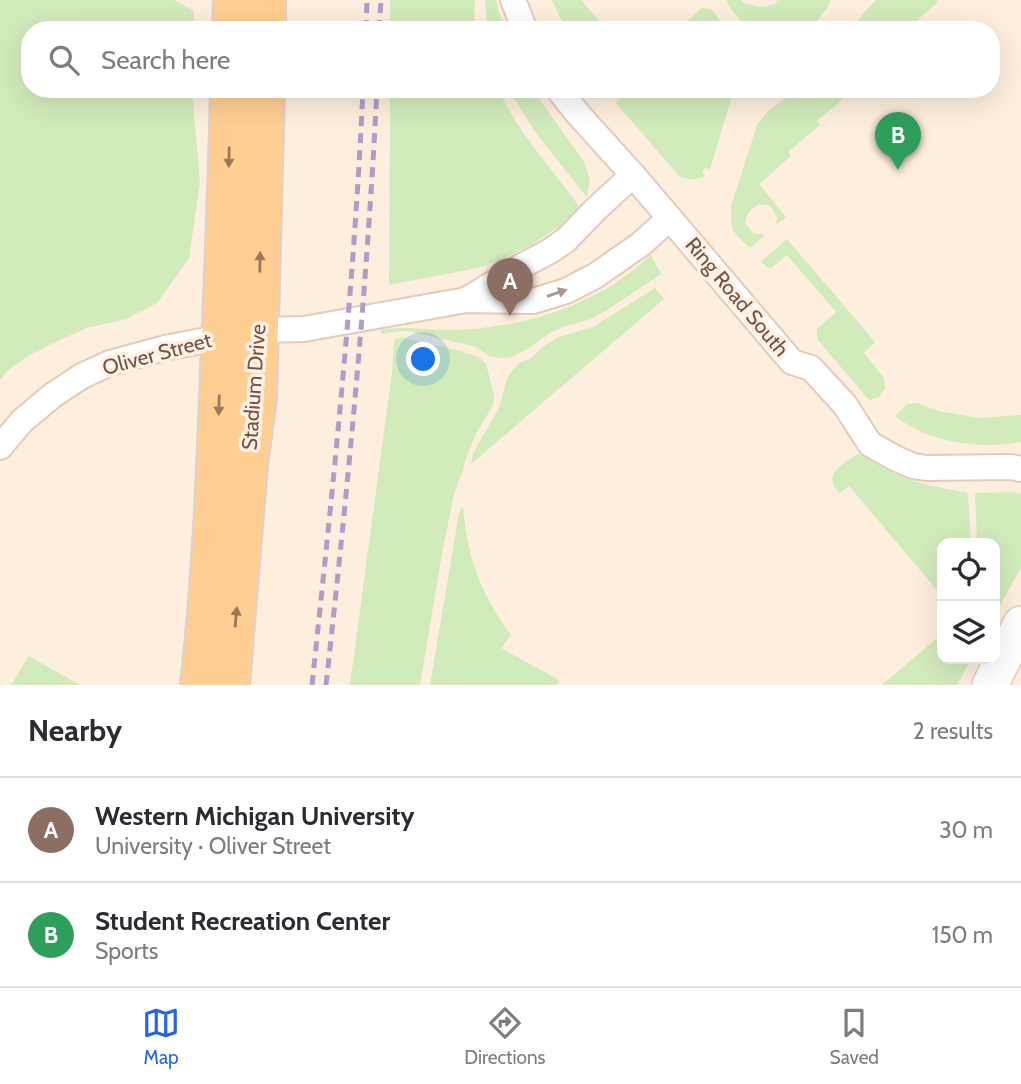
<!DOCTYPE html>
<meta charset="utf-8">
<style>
:root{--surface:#fff;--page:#f7f7f7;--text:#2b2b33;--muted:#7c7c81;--line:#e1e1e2;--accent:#2563eb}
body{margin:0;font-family:Cabin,sans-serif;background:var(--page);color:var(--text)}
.controls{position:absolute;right:21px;bottom:21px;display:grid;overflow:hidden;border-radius:14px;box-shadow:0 7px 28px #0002}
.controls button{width:63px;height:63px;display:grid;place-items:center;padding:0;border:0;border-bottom:2px solid var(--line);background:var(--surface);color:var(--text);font:35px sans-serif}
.you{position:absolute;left:424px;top:360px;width:24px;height:24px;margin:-18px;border:5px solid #fff;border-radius:50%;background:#1a73e8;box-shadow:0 0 0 10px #1a73e833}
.badge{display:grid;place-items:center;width:46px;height:46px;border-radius:50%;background:var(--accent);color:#fff;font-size:23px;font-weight:700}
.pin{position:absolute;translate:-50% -58px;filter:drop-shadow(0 2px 4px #0008)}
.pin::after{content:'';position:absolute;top:37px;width:24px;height:21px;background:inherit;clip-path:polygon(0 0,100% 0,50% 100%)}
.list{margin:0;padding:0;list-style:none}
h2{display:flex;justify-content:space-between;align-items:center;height:91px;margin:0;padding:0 28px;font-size:30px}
h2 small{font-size:23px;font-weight:400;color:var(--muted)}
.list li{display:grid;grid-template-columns:46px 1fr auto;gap:21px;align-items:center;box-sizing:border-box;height:105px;padding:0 28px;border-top:2px solid var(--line)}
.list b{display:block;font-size:26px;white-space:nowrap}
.list p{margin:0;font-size:23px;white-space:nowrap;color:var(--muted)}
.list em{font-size:23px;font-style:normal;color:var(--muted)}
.icon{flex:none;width:38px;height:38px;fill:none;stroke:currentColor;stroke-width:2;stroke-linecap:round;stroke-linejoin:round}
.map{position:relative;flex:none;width:1021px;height:685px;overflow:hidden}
.search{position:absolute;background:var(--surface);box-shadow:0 7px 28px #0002;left:21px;right:21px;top:21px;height:77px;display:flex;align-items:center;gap:18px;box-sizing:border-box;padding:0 24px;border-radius:28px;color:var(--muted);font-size:26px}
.sheet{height:301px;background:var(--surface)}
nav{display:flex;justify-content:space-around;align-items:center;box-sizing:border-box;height:98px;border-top:2px solid var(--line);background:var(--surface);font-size:19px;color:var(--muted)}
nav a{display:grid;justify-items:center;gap:4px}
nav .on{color:var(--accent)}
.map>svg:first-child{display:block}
</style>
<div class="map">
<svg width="1021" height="685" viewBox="0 0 1021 685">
<rect width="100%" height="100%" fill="#fdeedd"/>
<g fill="#d2ebbb">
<polygon points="0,0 174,0 194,11 194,30 30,30 30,89 192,89 200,183 189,258 157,303 126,319 87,328 53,343 25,358 6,372 0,380"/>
<polygon points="390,0 475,0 474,25 476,30 390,30"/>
<polygon points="485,0 496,0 504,30 487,30"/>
<polygon points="552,0 581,0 607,30 566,30"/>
<polygon points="726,0 741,0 747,4 763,7 774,4 778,0 831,0 827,8 810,30 748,30 731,9"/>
<polygon points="876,0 937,0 938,2 906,30 853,30 864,12"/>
<polygon points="702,8 711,9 728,30 677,30"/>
<path d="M 390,89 L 498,89 C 518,133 553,169 581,209 L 573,218 L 529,246 L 508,256 L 482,267 L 389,285 Z"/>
<polygon points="508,89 532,89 584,162 590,180 587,196 585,195 536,133"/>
<path d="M 615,89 L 734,89 L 711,166 L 709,170 L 706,167 L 702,171 L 705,175 C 697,181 688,180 679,176 L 616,103 L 621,97 Z"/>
<path d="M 799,89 L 847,89 L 846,91 L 849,94 L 817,121 L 820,125 L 788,152 L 791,156 L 759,184 L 786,217 L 776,225 L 777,217 L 771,207 C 757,200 748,209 745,223 L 753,233 L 765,235 L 750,248 L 737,236 L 733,230 L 731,223 L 731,206 L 757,125 L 768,111 Z"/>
<polygon points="787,239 875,342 864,353 884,378 885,388 879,397 869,400 817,339 817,329 836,312 787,255 770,269 761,262"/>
<path d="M 651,255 L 661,274 L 607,310 L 591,319 L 563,327 L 550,333 L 526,350 L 511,357 L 504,358 L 491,357 L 476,347 L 409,331 L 402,331 L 382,334 L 380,330 C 405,325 430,331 455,330 C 511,328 570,313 617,282 C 629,274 640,264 651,255 Z"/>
<polygon points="655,288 664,299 471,464 473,453 499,408 508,376 519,363 531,358 543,347 559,337 593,327"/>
<polygon points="398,338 404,338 461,351 478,357 486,364 494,395 493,405 476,434 466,458 463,470 454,494 442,554 420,685 350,685 392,372 394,340"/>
<path d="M 916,403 L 939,411 L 979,418 L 1021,415 L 1021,442 C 980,450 928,442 895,416 L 907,404 Z"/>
<path d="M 857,454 C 869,455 885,468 896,474 C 918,484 942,489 966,492 L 968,495 L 971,543 L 942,543 L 942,596 L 849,486 L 839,493 C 822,473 842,466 857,454 Z"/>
<polygon points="1012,492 1021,494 1021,567 995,615 995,543 977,543 975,493"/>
<path d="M 463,507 C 467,557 481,594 511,635 L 501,648 L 559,680 L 557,685 L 430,685 L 459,513 Z"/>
<polygon points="942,634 942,659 969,659 969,663 957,685 882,685"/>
<polygon points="29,656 80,685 11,685"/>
</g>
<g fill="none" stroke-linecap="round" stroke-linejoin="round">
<g stroke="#e3cbbc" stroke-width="28">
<g id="street">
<polyline points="513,0 525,30"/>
<polyline points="558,89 578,114 633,175 792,362 811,368 845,405 870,444 895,458 913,466 926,468 1011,467 1021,469"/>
<polyline points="466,300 522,266 550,251 566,240 596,209 633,175"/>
<polyline points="0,447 22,421 53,395 82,376 110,363 165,348 259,330 304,329 466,300 533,301 566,291 595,276 641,244 670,218"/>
</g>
</g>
<g stroke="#e9cbb8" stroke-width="38">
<polyline id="secondary" points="990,685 1021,624"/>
</g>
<g stroke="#dbd2cf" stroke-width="42">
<g id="primary">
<polyline points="232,30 233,0"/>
<polyline points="266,30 266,0"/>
<path d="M 200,685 C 212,581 216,476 220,371 C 224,277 228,183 230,89"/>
<polyline points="230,685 248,465 257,398 265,89"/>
</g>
</g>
<use href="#street" stroke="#fff" stroke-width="24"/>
<use href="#secondary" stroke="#fff" stroke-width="35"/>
<use href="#primary" stroke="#ffce92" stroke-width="38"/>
<g stroke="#af9dc6" stroke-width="5" stroke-dasharray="10 7" stroke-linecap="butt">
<polyline points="366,30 367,0"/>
<polyline points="379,30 381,0"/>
<path d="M 312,685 C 333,487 354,288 363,89"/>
<path d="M 326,685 C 348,487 367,288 377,89"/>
</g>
</g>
<defs><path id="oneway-solid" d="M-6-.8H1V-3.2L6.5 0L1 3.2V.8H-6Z" transform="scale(1.75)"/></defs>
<g fill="#9d775c">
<use href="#oneway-solid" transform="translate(229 157) rotate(91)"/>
<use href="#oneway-solid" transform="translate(260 262) rotate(-89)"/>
<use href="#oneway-solid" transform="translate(219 405) rotate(92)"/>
<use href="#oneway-solid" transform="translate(236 617) rotate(-85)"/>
</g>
<use fill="#ab978f" href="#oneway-solid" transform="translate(557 293) rotate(-19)"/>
<g text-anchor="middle" stroke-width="7" stroke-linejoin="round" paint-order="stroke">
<g font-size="21" fill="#735245" stroke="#fff2e4">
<text transform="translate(737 297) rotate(50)" y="7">Ring Road South</text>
<text transform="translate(157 354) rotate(-15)" y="7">Oliver Street</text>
<text transform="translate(254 387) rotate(-86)" y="7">Stadium Drive</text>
</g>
</g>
</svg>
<div class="controls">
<button><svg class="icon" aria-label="locate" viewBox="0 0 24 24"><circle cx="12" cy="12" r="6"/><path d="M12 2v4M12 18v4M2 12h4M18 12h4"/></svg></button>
<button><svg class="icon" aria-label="layers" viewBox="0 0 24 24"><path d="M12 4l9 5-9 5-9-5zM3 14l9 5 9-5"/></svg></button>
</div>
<div class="you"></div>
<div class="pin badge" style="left:510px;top:316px;background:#8d6e63">A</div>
<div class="pin badge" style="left:898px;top:170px;background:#2e9e5b">B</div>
<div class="search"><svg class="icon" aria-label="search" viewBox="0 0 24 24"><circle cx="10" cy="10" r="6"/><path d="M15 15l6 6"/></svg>Search here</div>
</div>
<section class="sheet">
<h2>Nearby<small>2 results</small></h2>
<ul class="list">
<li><span class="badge" style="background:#8d6e63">A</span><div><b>Western Michigan University</b><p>University · Oliver Street</p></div><em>30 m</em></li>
<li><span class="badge" style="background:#2e9e5b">B</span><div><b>Student Recreation Center</b><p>Sports</p></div><em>150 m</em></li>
</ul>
</section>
<nav>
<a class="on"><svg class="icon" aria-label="map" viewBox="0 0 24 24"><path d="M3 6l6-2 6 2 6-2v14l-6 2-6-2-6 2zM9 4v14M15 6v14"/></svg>Map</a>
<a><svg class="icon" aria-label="directions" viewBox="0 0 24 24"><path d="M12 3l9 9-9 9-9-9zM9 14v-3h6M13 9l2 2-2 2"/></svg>Directions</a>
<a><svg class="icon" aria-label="saved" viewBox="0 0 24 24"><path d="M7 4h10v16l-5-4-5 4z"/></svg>Saved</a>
</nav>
